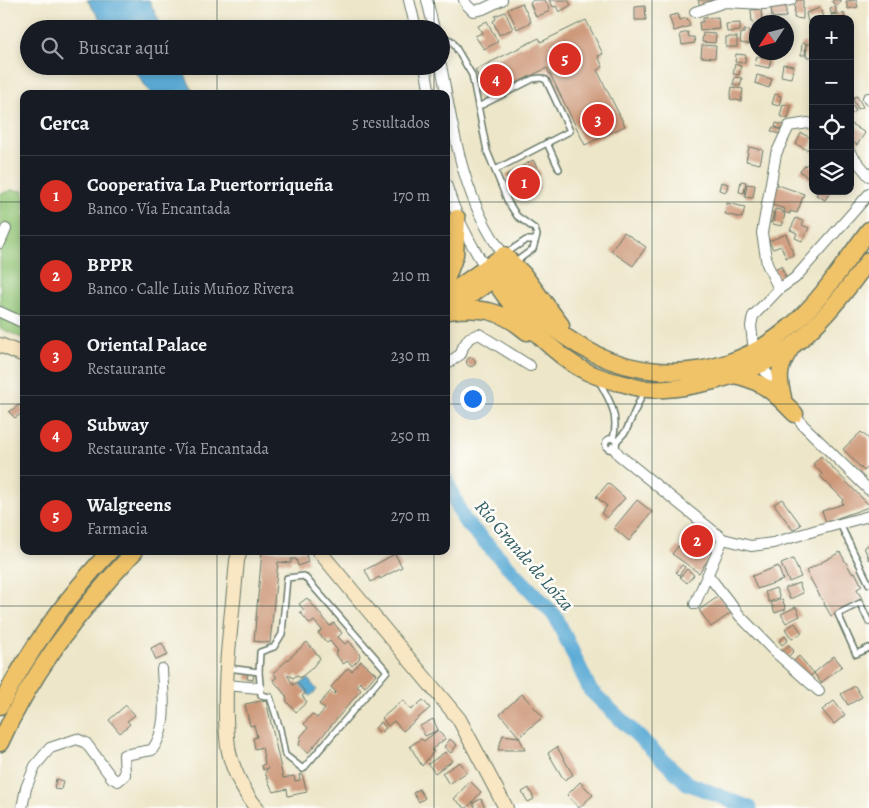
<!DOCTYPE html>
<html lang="es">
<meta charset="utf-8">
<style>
:root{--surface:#171b24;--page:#242831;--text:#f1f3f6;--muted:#9ea1a6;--line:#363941;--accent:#d93025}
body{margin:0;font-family:Alegreya,serif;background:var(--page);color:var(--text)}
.controls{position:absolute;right:15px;top:15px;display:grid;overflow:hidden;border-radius:10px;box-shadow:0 2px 8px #0003}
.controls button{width:45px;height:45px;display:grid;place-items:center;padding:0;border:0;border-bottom:1px solid var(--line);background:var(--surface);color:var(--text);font:25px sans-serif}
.compass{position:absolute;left:749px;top:15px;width:45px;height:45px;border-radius:50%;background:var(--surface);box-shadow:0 2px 8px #0003;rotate:234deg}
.you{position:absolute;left:472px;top:398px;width:18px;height:18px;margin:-12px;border:4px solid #fff;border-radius:50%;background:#1a73e8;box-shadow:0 0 0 8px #1a73e833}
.badge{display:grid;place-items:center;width:32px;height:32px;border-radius:50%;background:var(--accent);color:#fff;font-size:16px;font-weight:700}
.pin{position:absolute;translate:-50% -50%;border:2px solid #fff;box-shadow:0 1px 5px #0006}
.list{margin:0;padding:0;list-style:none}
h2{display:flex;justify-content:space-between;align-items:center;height:65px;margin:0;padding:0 20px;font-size:21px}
h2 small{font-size:16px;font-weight:400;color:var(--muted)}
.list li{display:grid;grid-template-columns:32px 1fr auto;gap:15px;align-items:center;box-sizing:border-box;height:80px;padding:0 20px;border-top:1px solid var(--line)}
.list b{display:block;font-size:19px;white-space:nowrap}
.list p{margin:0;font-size:16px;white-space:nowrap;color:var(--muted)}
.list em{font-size:16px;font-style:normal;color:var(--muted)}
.icon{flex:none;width:28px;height:28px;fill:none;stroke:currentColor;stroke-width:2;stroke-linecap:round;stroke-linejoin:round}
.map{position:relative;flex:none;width:869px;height:808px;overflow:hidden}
.search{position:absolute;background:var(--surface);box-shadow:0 2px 8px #0003;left:20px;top:20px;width:430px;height:55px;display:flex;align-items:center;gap:12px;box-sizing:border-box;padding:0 18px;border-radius:28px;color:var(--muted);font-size:19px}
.panel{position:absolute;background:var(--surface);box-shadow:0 2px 8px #0003;left:20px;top:90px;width:430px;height:465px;border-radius:10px}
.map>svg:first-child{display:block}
</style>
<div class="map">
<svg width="869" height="808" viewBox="0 0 869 808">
<rect width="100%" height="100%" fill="#fdfcf7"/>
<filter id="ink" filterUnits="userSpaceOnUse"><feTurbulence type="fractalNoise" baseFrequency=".02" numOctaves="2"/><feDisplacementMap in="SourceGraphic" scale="10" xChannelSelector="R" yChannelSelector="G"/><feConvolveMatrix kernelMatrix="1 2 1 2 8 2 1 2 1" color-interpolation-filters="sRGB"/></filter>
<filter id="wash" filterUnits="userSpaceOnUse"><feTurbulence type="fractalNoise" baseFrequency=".0096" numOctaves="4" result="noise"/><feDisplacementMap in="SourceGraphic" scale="20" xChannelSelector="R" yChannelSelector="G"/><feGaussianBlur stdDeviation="1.12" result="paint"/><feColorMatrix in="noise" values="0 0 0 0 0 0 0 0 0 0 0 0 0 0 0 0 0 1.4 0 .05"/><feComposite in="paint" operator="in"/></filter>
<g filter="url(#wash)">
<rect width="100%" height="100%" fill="#ede6c9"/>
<polygon fill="#90c475" stroke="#588054" points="12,190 24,191 24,339 0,328 0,194"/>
<g fill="#5babd5" stroke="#3d7484">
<polygon points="87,0 149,0 163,29 107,29"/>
<polygon points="132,66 181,66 194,94 151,94"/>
<polygon points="308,679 317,690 310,696 300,684"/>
</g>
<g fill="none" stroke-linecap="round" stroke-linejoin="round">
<polyline stroke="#5babd5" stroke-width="15" points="446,480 464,520 556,617 590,690 687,783 750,808"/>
</g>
<g id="blocks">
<g fill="#cd9879">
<polygon points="533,0 545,0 550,11 536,17 530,3"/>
<polygon points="549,0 568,0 571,5 559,12 556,6 553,7"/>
<polygon points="698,0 713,0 700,6"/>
<polygon points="795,0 803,0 803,19 794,18"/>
<polygon points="833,0 839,0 841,1 837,6 832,2"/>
<polygon points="856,0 858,7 848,9 846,1"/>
<polygon points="522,3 531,22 517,29 508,9"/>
<polygon points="786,4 786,17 772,18 771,5"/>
<polygon points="645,6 646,20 635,20 635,7"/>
<polygon points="836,7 836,13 831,14 830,8"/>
<polygon points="820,8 823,17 813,19 813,20 808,22 806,13"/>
<polygon points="761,9 762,22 752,23 751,10"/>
<polygon points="505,12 513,29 499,35 493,21 496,19 495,16"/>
<polygon points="844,13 845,19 832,19 831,15"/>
<polygon points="678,14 680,20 687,18 690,26 674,31 669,16"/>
<polygon points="718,17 719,29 700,31 699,22 703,22 703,18"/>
<polygon points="586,20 603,54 598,56 603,67 597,70 625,126 585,145 547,68 488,97 475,70 539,38 541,42"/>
<rect x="765" y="20" width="12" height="2"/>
<polygon points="487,21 498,42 484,49 475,36 482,33 478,26"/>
<polygon points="740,23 740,31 727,32 726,24"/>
<polygon points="756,25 756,38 754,38 753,26"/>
<polygon points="744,30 749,30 749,44 740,43 741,33 744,33"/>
<polygon points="688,32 689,37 694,37 695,43 682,45 680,34"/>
<polygon points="703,33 716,34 715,43 702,42"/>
<rect x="726" y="37" width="11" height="10"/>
<polygon points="802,43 806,43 805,55 801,55"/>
<polygon points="807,44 813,44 813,57 806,57"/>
<polygon points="702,45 716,46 715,58 701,57"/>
<polygon points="762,52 772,52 770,58 762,56"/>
<polygon points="736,54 746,55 745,63 735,62"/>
<polygon points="757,56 771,59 769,68 755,65"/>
<polygon points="735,64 741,66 739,75 733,74"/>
<polygon points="783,64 794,66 791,78 781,76"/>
<polygon points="757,75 772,79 769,88 755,83"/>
<polygon points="735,77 742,78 740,86 733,84"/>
<polygon points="732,87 743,89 741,101 730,99"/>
<polygon points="775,94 781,96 779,106 772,104"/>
<polygon points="857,96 863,107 858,109 852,98"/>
<polygon points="783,104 791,106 788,119 780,116"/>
<polygon points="852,105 856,111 850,115 850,106"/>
<polygon points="776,123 784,125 783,130 775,127"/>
<polygon points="850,123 865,133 857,145 850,140"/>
<polygon points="773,127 781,130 779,134 771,131"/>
<polygon points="801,133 813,139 811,143 812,143 807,150 796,144"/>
<polygon points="749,147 763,150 760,164 746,161"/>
<polygon points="533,160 541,174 534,178 540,188 520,199 506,175"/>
<polygon points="808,163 813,168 813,177 810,180 800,171"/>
<polygon points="741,181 746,182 744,193 739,192"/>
<polygon points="721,182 728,184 726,192 719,190"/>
<polygon points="747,184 755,185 753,198 745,197"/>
<polygon points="775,184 804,194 797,213 790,211 790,214 784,212 785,209 769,204"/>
<polygon points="818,191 831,191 825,200 816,195"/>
<polygon points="727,203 745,207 742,218 725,214"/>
<polygon points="775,209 783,211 783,213 785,214 782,226 773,224"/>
<polygon points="769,212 774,213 771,223 767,222"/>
<polygon points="796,218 804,222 802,225 809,228 802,241 795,238 797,233 790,230"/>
<polygon points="624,232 646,247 633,266 611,251"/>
<polygon points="786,234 794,255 786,258 781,246 773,249 769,241"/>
<polygon points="781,266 787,280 781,282 774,269"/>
<circle cx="471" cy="362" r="4.5"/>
<polygon points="19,405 24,412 15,418 9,412"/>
<polygon points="861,432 869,439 869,466 864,471 843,449"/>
<polygon points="821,456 869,505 869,507 826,522 822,511 843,504 842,501 843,499 820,476 822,474 813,464"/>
<polygon points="608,483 625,498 607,518 601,513 607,506 596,497"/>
<polygon points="782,499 801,525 793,530 774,504"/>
<polygon points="637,500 652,512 629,541 614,528"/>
<polygon points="692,539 712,554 699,573 672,554 678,546 683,550"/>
<polygon points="869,545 869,560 864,547"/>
<polygon points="262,551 305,551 308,562 298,566 296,559 291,559 291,563 278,562 270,643 254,641"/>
<polygon points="840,552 852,573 855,572 862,586 857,589 862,599 831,616 806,571"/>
<polygon points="395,554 402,567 380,579 379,577 371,582 365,570"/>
<polygon points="793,559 801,577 789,582 781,564"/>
<polygon points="682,565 685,567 679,575 676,572"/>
<polygon points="778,566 783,580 757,589 752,576"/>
<polygon points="687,569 694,575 687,583 680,577"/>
<polygon points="799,583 803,593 790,599 785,588"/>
<polygon points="776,588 780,598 769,602 765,592"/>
<polygon points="719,596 731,613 711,627 699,610"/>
<polygon points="307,598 330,626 334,623 342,633 338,637 345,644 349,641 360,655 359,659 352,666 348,661 343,664 335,653 338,651 330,641 327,643 318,633 322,630 314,621 310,624 300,612 304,610 299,604"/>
<polygon points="782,599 786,609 775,613 771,603"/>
<polygon points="796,607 800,616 786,623 781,614"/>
<polygon points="795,623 802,633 792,639 785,629"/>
<polygon points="785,636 788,640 782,645 779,641"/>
<polygon points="307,642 320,658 311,669 300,678 297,675 293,678 287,674 293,685 297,682 306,693 302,696 307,702 296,712 287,702 286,696 273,680 277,677 273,673"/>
<polygon points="162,643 168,655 156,660 151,648"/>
<polygon points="789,645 794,651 788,657 782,651"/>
<polygon points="799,656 814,673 809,677 794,661"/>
<polygon points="834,656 842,666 821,683 814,673"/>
<polygon points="361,661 376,674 365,687 360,682 357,686 361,690 308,753 299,745 301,736 308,728 304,724 312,714 317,718 325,709 319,704 331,691 334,694 336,692 331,687 348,668 352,671"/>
<polygon points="248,673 254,674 253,680 247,679"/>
<polygon points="855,686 862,697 848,705 841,694"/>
<polygon points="522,694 543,717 519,737 500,714"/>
<polygon points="266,700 283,778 294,776 295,781 300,780 299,775 302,774 307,792 288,796 287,789 273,792 265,773 268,768 263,770 262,765 265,764 262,747 255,749 253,738 257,737 254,725 250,726 245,704"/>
<polygon points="403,700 411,710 423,700 430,708 403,731 394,721 388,726 382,718"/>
<polygon points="834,701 845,715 834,724 822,710"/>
<polygon points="126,705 135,715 127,721 130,724 120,733 109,720"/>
<polygon points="433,719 438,730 445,739 431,750 434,751 422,766 410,746 421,739 424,741 438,730 425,736 420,726"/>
<polygon points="381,722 386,728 380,733 375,728"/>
<polygon points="503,735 519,737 525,750 498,750"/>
<polygon points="450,739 457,745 451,753 444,747"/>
<polygon points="557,747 573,775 564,780 548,753"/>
<polygon points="445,752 452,761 435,773 428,764"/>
<polygon points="460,762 467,772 449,784 442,773"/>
<polygon points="56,779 63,781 61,790 54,789"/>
<polygon points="470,781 481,792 467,808 465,808 454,799"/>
<polygon points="580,782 593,795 579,808 567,795"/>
<polygon points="529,788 534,799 528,802 522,792"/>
<polygon points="419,789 425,798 419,802 413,793"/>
<polygon points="481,799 485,808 475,808 473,803"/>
</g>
</g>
</g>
<g filter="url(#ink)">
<use href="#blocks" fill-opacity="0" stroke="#677868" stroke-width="1"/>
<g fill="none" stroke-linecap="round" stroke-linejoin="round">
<g stroke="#677868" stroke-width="8">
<g id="lane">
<polyline points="441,36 452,41 472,75 487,151 508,202 517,216 535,229 537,235 533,249 514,263"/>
<polyline points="478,107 533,79 541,78 546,80 570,131 495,170"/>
<polyline points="547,143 559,169"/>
<polyline points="505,254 526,240 535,240"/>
<path d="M 600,383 C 611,402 619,417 613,439"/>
<circle cx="611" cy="444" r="5.5"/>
<polyline points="616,442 626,431 643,393"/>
<polyline points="840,524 869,584"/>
<polygon points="304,576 387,671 303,769 285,755 280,729 270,697 261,695 259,672 260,652 274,647 282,634 287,578"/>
<polyline points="869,622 860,603 838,614 856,654 869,648"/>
<polyline points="228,668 259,672"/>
</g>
</g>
<g stroke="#677868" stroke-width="12">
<g id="street">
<polyline points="409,0 416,29"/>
<polyline points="427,0 434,29"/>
<polyline points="464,0 467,5 473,11 483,9 502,0"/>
<polyline points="695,12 725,2 764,4 791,0"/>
<path d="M 441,65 C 453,130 463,201 504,255"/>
<polyline points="425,66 430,94"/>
<polyline points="868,98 869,100"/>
<polyline points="850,153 869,176"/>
<path d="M 446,184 C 455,214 468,241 486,268"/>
<polyline points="0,243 6,229"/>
<polyline points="779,289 767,264 762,233 776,154 789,126 808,123 813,125"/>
<polyline points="0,312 24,323"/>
<polyline points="446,364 461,354 463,347 469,338 479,334 530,366"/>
<polyline points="780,392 761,365 754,351 751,326 753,316 779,289 795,278 869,194"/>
<polyline points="792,410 803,425 869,490"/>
<polyline points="614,448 619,455 723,539 751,546 773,543 817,530 869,516"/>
<polyline points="708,575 740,616 774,651 819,691"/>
<polyline points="695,604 723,539"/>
<polyline points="226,685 259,688"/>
<path d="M 22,808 L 26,788 L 35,766 L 50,748 L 77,739 L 86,743 L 112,778 L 118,781 L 125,775 L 124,755 L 152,750 C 169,727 163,696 162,669"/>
</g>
</g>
<g stroke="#677868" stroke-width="16">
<g id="secondary">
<polyline points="0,345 24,355"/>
<path d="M 240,551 L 237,560 C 232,621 221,685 228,747 C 231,766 244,794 257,808"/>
<polyline points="319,551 459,719 506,808"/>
</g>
</g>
<g stroke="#677868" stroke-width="19">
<g id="primary">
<polyline points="504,255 523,274 561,325"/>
<path d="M 486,268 C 508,303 535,337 569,361 C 585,373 605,380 625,384 C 632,386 639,389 647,389 C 669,391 693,386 714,381 C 747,372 777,360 802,338 C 828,315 849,287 869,260"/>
<polyline points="446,280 455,255 457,218"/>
<path d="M 446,296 L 497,260 C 509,278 521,297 536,312 C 606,383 712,394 790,327 C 822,300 844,263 869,230"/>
<path d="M 448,311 C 481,307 500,309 527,332"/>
<polyline points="448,311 502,273"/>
<path d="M 734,375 C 763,381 775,393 795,414"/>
<path d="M 783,397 C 777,376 779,366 791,348"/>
<path d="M 0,706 C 29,650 67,597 110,551"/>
<path d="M 0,743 C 32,672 81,608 135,551"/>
</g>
</g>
<use href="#lane" stroke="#fff" stroke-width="5"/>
<use href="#street" stroke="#fff" stroke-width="10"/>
<use href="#secondary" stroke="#f9e7c3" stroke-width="14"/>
<use href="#primary" stroke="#f0c369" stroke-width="16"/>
</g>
</g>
<path fill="none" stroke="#1f3d34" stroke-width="1" stroke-opacity="0.55" d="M 217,0 L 217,29M 434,0 L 434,29M 652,0 L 652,808M 217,66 L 217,94M 434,66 L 434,94M 0,202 L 24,202M 446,202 L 869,202M 0,404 L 24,404M 446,404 L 869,404M 217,551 L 217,808M 434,551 L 434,808M 0,606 L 869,606"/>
<g text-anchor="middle" stroke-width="5" stroke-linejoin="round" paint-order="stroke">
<g font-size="19" font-style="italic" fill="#315e64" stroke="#fdfcf7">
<text transform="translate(525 555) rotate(49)" y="7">Río Grande de Loíza</text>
</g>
</g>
</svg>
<div class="controls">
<button>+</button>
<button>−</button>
<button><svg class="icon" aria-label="locate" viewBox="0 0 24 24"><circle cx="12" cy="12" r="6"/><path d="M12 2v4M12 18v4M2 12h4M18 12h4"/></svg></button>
<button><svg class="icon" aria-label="layers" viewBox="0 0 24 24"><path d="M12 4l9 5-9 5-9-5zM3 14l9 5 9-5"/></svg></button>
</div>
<svg class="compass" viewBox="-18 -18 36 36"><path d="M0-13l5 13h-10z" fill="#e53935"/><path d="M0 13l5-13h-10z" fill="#9ea1a6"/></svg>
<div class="you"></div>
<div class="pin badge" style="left:524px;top:183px">1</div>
<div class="pin badge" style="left:697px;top:541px">2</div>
<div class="pin badge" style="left:598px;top:120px">3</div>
<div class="pin badge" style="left:496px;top:80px">4</div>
<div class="pin badge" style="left:565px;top:59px">5</div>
<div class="search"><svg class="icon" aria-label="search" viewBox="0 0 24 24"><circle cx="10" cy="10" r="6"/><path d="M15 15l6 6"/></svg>Buscar aquí</div>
<section class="panel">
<h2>Cerca<small>5 resultados</small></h2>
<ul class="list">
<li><span class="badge">1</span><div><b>Cooperativa La Puertorriqueña</b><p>Banco · Vía Encantada</p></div><em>170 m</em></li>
<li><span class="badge">2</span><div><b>BPPR</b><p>Banco · Calle Luis Muñoz Rivera</p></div><em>210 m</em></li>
<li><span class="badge">3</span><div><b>Oriental Palace</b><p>Restaurante</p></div><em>230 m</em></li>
<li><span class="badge">4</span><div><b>Subway</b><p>Restaurante · Vía Encantada</p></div><em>250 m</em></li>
<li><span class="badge">5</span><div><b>Walgreens</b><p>Farmacia</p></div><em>270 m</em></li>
</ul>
</section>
</div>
